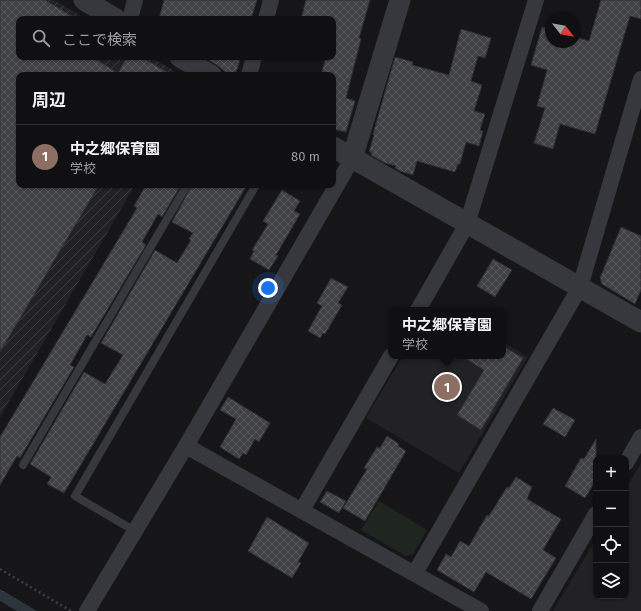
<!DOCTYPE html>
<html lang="ja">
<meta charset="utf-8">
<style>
:root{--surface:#101012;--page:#19191b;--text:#f1f3f6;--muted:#9c9d9f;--line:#303032;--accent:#db2777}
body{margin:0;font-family:"Fira Sans","Noto Sans JP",sans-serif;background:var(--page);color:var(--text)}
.controls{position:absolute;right:12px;bottom:12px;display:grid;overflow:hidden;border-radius:8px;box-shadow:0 1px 3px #0004}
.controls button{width:36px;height:36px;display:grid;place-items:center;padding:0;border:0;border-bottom:1px solid var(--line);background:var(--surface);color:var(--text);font:20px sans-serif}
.compass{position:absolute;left:545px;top:12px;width:36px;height:36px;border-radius:50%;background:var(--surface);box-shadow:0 1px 3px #0004;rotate:121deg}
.you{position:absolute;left:268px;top:288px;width:14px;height:14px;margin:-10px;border:3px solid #fff;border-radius:50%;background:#1a73e8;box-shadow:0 0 0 6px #1a73e833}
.badge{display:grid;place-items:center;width:26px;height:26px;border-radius:50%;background:var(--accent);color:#fff;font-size:13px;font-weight:700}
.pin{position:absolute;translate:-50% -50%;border:2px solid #fff;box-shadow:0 1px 4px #0006}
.popup{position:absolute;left:388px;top:307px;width:118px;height:52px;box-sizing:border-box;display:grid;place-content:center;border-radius:8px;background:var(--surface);filter:drop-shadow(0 1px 3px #0005);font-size:13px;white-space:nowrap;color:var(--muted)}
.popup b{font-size:15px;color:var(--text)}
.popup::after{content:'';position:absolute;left:50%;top:100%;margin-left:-8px;border:8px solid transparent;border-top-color:var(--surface)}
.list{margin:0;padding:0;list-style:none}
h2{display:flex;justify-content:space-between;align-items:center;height:52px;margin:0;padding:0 16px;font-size:17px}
h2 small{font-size:13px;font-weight:400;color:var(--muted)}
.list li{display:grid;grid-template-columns:26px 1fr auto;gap:12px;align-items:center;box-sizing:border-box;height:64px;padding:0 16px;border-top:1px solid var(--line)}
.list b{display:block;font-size:15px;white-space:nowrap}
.list p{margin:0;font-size:13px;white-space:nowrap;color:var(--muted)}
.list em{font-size:13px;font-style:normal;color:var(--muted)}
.icon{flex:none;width:22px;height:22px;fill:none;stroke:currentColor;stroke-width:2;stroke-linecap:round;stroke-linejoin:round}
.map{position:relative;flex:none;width:641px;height:611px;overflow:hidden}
.search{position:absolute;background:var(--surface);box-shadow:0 1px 3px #0004;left:16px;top:16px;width:320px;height:44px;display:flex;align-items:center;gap:10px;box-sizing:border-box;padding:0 14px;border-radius:8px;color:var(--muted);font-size:15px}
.panel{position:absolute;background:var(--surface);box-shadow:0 1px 3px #0004;left:16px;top:72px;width:320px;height:116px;border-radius:8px}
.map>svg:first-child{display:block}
</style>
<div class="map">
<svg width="641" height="611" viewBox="0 0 641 611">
<defs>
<pattern id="industrial-furrows" width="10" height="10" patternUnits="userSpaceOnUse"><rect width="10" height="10" fill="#222225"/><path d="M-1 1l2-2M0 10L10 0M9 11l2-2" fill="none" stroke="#3f3f43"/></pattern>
<pattern id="water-ripples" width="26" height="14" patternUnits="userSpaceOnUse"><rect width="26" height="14" fill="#2c353c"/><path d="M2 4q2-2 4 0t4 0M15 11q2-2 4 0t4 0" fill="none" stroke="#485056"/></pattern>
<pattern id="building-cross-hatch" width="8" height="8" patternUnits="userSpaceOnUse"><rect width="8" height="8" fill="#404145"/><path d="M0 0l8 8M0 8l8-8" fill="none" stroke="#595a5e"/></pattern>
</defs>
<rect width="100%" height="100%" fill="#161618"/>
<g fill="#222225">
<polygon points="503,342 528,357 459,473 366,418 403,356 503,356"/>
<polygon points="641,463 641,611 553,611 596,539 596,596 626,596 626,488"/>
</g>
<polygon fill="url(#industrial-furrows)" points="0,0 54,0 86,19 19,19 19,57 150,57 181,75 19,75 19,185 135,185 0,417"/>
<polygon fill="#1e261f" points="379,501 427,530 413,554 406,556 361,530"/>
<polygon fill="url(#water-ripples)" points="0,589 37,611 17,611 0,601"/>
<g fill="url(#building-cross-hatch)" stroke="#303034">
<polygon points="0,0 45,0 77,19 19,19 19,57 92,57 118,73 127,57 141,57 172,75 19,75 19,185 99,185 0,352"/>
<polygon points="164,0 257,0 251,19 159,19"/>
<polygon points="306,0 370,0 359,38 361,39 346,98 355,101 346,132 333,129 333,75 321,75 326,57 333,57 333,19 301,19"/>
<polygon points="601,0 641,0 641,19 630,16 595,134 560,124 553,149 534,143 545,108 537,106 547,70 531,65 542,27 551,30 551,42 575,42 575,37 589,41"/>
<polygon points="461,29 491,38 485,58 478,56 471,81 482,85 474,111 485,114 480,130 483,131 479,146 466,142 460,164 458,164 455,172 417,161 413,175 400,171 395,168 396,166 385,163 371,155 372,152 369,152 374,135 373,134 395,57 413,62 412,65 449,75"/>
<polygon points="204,57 241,57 235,75 229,75 217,65"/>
<polygon points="146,185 181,185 162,217 158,214 142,242 146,245 91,337 87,335 70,365 74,367 20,458 17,456 0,485 0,437 137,208 134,206"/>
<polygon points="192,185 247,185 64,493 47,484 51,477 30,464 84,372 105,384 123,355 101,343 155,250 177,263 191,240 189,239 193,233 172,222"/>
<polygon points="282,190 300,201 294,211 300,214 276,255 278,256 269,270 250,259 254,251 252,250 268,224 263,221"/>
<polygon points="621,227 641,236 641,290 635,304 602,284 600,278"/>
<polygon points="493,259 512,270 495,297 477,286"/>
<polygon points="331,278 348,287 338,303 342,305 325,334 323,333 320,338 308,331 322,306 317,303"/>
<polygon points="503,346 523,358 481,430 457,415 484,370 461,356 503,356"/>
<polygon points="228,397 270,423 259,442 255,439 246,455 243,453 239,459 220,447 236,419 220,410"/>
<polygon points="553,408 575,420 565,437 543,424"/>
<polygon points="387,436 399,444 398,446 406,451 365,521 343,508 367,469 364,468 377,447 380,448"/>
<polygon points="596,439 596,480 585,498 565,486 581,458 584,459"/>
<polygon points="516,477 532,487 527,499 561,519 543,550 556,558 531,599 486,572 474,592 437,570 446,554 451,557 460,541 469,546 487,515 489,516 507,487 509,488"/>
<polygon points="327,491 346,501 339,513 320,502"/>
<polygon points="267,517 309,543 298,562 301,563 292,578 248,551"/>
</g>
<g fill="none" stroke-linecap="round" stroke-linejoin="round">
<polyline stroke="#3d3f44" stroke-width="2.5" stroke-dasharray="2 3" stroke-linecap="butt" points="0,569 71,611"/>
<g stroke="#37383d" stroke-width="8">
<polyline points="23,465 187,185"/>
<polyline points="135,531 75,496 256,185"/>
</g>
<g stroke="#37383d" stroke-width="16">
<polyline points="130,19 135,0"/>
<polyline points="266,19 271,0"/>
<polyline points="249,75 254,57"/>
<polyline points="418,310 467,224 536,0"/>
<polyline points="186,446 481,611"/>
<polyline points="626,463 641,437"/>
<polyline points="302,510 391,356"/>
<polyline points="415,573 580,287 641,79"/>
<polyline points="87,611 186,446 352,159"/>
<polyline points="540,611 596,514"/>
</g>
<g stroke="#37383d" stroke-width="21">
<polyline points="84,0 116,19"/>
<polyline points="180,57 211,75"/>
<polyline points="333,147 641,322"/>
<polyline points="352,159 400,0"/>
</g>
</g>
</svg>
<div class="controls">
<button>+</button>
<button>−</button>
<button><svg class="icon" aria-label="locate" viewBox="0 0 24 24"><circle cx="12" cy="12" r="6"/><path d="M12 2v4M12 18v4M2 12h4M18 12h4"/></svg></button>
<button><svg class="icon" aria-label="layers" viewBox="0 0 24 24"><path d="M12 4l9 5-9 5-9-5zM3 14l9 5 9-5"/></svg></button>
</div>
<svg class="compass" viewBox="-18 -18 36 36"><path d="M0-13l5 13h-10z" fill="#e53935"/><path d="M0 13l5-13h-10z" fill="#9c9d9f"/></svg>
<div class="you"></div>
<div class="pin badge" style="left:447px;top:387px;background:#8d6e63">1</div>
<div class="popup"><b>中之郷保育園</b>学校</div>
<div class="search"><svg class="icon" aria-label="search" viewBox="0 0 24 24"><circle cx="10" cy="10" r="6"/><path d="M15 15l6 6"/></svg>ここで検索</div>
<section class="panel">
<h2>周辺<small></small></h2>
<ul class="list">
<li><span class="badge" style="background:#8d6e63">1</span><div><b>中之郷保育園</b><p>学校</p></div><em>80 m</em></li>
</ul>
</section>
</div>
